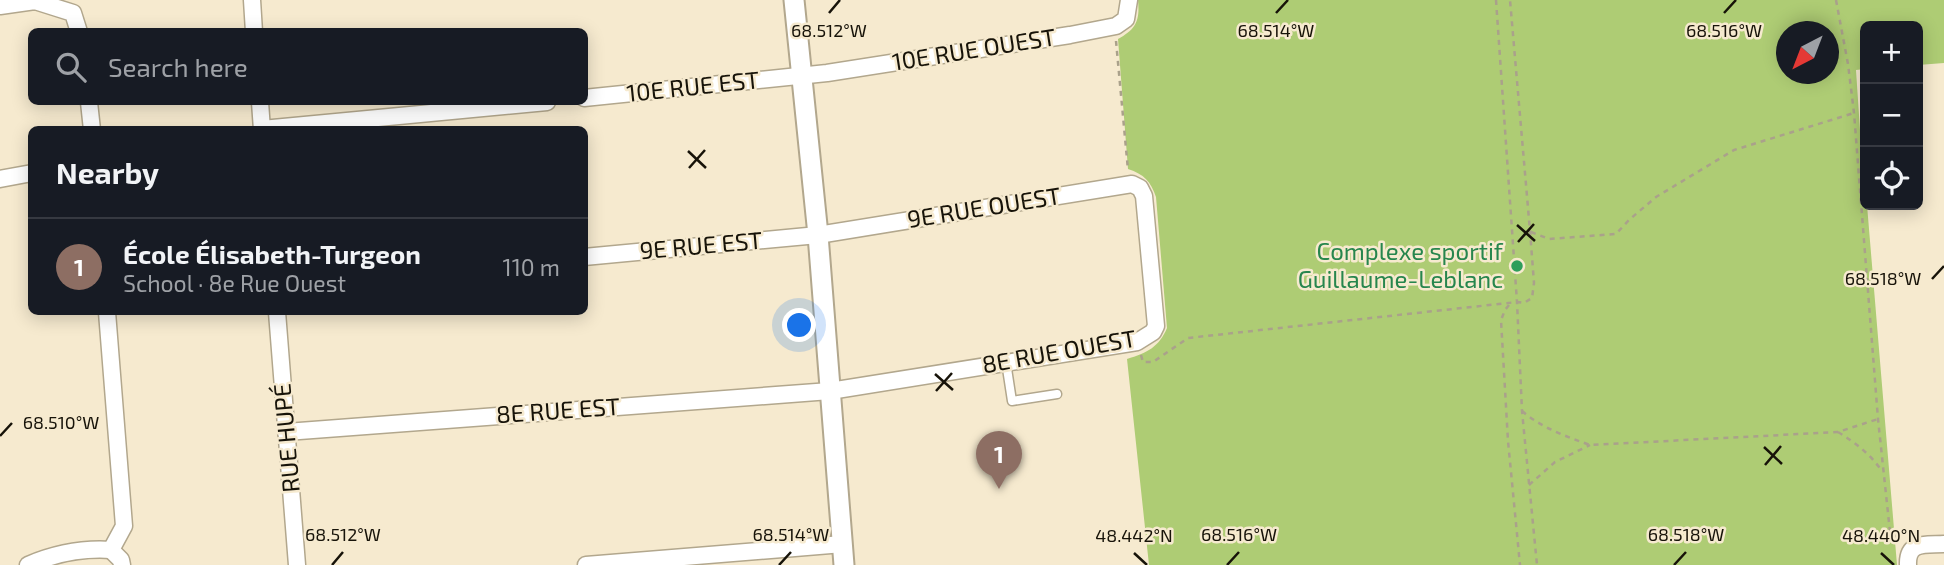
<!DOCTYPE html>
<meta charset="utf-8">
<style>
:root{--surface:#171b24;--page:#20242c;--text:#f1f3f6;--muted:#9ea1a6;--line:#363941;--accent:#0b8043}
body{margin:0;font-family:"Exo 2",sans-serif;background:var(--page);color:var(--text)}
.controls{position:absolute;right:21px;top:21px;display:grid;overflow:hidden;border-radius:10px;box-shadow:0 4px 18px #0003}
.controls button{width:63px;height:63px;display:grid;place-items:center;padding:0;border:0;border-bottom:2px solid var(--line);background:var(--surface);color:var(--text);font:35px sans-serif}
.compass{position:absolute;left:1776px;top:21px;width:63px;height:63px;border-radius:50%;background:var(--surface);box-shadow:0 4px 18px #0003;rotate:222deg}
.you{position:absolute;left:800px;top:326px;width:24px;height:24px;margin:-18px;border:5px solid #fff;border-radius:50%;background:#1a73e8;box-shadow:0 0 0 10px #1a73e833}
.badge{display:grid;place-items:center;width:46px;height:46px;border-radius:50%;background:var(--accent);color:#fff;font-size:23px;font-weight:700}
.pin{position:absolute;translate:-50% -58px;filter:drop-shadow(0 2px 4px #0008)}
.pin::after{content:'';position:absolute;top:37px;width:24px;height:21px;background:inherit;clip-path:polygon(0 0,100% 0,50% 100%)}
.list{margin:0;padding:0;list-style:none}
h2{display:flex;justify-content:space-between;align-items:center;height:91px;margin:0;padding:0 28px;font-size:30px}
h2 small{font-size:23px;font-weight:400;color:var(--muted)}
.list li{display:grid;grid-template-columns:46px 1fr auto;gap:21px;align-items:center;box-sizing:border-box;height:98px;padding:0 28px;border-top:2px solid var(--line)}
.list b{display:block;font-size:26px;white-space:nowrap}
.list p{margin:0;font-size:23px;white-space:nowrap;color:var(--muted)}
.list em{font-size:23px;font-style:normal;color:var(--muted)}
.icon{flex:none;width:38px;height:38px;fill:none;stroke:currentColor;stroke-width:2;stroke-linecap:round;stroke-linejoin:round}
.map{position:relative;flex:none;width:1944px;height:565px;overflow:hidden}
.search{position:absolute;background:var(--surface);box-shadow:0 4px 18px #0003;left:28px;top:28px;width:560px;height:77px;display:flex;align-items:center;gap:18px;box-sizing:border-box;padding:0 24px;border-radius:10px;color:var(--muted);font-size:26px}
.panel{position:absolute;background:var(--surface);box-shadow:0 4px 18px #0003;left:28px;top:126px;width:560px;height:189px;border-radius:10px}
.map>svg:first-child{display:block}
</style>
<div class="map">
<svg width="1944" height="565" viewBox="0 0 1944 565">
<rect width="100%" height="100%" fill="#f6eacf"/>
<path fill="#aecc74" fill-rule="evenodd" d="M 1138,0 L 1944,0 L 1944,63 L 1918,65 L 1918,26 L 1865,26 L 1865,69 L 1856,70 L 1865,205 L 1867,205 L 1897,565 L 1149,565 L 1127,359 C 1147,353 1159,347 1167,328 L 1156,197 C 1151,182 1144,174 1128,169 L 1118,39 C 1136,29 1140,21 1138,0 ZM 1786,32 L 1828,32 L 1828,74 L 1786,74 Z"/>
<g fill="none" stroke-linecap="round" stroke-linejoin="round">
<g stroke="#b2a78d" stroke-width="11">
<polyline id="service" points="1006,362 1012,401 1057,394"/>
</g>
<g stroke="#b2a78d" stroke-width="19">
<g id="minor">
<polyline points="252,0 254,32"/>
<polyline points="0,6 35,1 73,13 79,32"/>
<polyline points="584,98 827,73 1070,35 1116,26 1126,19 1129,0"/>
<polyline points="89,102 92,130"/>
<polyline points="260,102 262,130"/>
<polyline points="262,129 547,102"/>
<polyline points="0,179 32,173"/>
<polyline points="107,312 124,526 111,550"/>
<polyline points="277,312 297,565"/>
<polyline points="286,432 830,391 1137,342 1153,332 1156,326 1144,196 1140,188 1132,184 818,235 584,257"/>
<polyline points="111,550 121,560 122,565"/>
<path d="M 28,565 C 54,554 82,548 111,550"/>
<polyline points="586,565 843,544"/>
<path d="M 1908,565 C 1907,541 1925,545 1944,544"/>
</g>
</g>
<g stroke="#b2a78d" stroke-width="23">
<polyline id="tertiary" points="794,0 818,235 844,565"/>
</g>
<g stroke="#aaa18b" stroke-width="2.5" stroke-dasharray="5 5" stroke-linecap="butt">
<polyline points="1496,0 1517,302 1522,411 1537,565"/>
<polyline points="1836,0 1848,64 1854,113 1878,419 1890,532 1901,540"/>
<polyline points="1116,41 1128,170"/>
<polyline points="1531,232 1549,239 1616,234 1629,220 1656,197 1734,150 1854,113"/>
<polyline points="1509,305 1505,310 1501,320 1508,441 1520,565"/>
<polyline points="1141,355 1143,362 1153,362 1188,338 1517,302 1524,303 1532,298 1534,283 1530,231 1510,0"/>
<path d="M 1522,411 C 1542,428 1565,436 1590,445 L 1838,432 L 1878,419"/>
<path d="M 1838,432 C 1856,443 1870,454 1882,471"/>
<polyline points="1529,485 1555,462 1590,445"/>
</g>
<use href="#service" stroke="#fff" stroke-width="8"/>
<use href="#minor" stroke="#fff" stroke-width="16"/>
<use href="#tertiary" stroke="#fff" stroke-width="19"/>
</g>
<path fill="none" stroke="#171309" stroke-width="2.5" d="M 829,13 L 840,0M 1276,13 L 1288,0M 1724,13 L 1736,0M 688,151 L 706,168M 689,168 L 705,150M 1517,225 L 1535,241M 1518,242 L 1534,224M 1932,279 L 1944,266M 935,374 L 953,390M 936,391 L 952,373M 0,436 L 12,423M 1764,447 L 1782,464M 1765,465 L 1781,446M 1134,553 L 1147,565M 1881,553 L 1894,565M 332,565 L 343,552M 779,565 L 791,552M 1227,565 L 1239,552M 1674,565 L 1686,552"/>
<circle fill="#2e9e5b" stroke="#f6eacf" stroke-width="2.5" cx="1517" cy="266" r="7"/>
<g text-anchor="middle" stroke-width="5" stroke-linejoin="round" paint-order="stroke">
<g font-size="24" fill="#171309" stroke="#f6eacf">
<text transform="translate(974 50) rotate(-9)" y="8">10E RUE OUEST</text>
<text transform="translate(693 87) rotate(-6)" y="8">10E RUE EST</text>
<text transform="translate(984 208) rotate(-9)" y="8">9E RUE OUEST</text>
<text transform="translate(701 246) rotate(-5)" y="8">9E RUE EST</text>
<text transform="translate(1059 352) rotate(-10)" y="8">8E RUE OUEST</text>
<text transform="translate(558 411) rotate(-4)" y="8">8E RUE EST</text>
<text transform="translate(287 438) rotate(-95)" y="8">RUE HUPÉ</text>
</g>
<g font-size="24" fill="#27864d" stroke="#f6eacf" text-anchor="end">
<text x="1503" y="260">Complexe sportif<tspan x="1503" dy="28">Guillaume-Leblanc</tspan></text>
</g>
</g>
<g font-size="18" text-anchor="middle" fill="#171309" stroke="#f6eacf" stroke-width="5" stroke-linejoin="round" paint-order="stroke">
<text x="1276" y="37">68.514°W</text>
<text x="1724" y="37">68.516°W</text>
<text x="829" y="37">68.512°W</text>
<text x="1883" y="285">68.518°W</text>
<text x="61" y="429">68.510°W</text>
<text x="343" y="541">68.512°W</text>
<text x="791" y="541">68.514°W</text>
<text x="1239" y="541">68.516°W</text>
<text x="1686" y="541">68.518°W</text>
<text x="1134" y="542">48.442°N</text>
<text x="1881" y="542">48.440°N</text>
</g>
</svg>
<div class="controls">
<button>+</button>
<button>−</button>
<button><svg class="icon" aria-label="locate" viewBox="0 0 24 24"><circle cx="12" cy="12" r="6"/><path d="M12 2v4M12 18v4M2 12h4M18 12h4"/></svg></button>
</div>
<svg class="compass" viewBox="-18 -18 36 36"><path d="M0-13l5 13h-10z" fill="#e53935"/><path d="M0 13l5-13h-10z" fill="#9ea1a6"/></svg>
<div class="you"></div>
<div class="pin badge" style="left:999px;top:489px;background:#8d6e63">1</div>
<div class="search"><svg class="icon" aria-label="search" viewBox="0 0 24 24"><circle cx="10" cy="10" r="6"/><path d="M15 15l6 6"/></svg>Search here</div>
<section class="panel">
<h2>Nearby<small></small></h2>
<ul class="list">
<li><span class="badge" style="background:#8d6e63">1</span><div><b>École Élisabeth-Turgeon</b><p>School · 8e Rue Ouest</p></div><em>110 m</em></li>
</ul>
</section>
</div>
